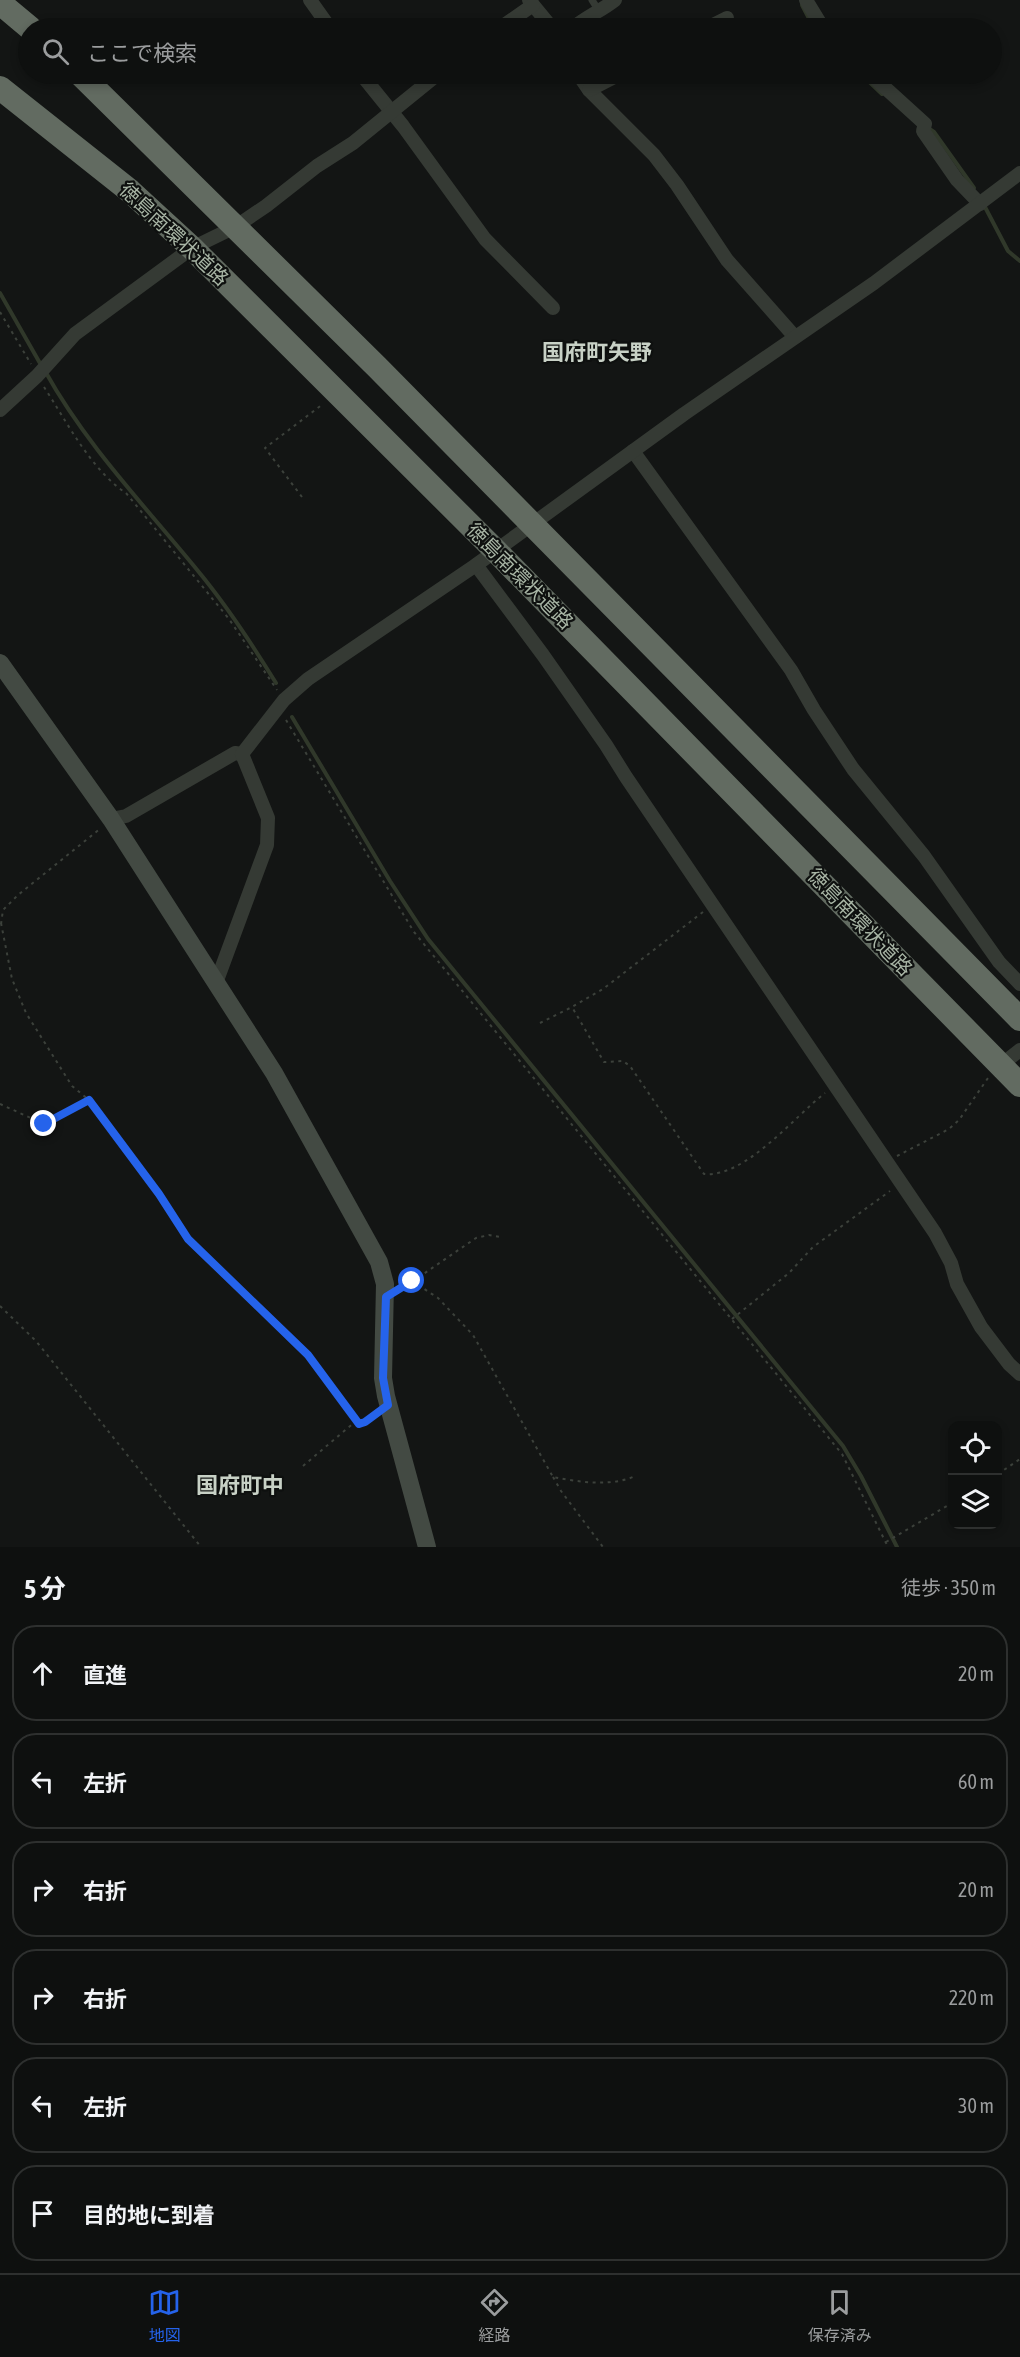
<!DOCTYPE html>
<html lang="ja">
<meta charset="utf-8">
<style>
:root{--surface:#0e100f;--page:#171918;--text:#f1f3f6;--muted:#9b9d9e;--line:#2e302f;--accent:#2563eb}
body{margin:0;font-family:"Asap Condensed","Noto Sans JP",sans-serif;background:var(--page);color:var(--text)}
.controls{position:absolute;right:18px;bottom:18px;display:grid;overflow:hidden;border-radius:12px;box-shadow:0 3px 9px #0003}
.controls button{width:54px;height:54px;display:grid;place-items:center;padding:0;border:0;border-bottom:2px solid var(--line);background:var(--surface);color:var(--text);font:30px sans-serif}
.stop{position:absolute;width:18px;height:18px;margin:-14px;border:4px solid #2563eb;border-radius:50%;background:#fff}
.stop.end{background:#2563eb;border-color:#fff;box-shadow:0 2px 6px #0008}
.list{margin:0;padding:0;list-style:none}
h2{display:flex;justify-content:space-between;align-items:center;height:78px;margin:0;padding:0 24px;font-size:26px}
h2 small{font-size:20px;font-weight:400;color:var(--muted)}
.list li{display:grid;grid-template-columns:39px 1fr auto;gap:18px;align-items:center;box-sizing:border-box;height:96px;margin:0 12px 12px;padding:0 12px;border:2px solid var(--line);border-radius:24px}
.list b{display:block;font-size:22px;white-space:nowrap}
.list em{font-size:20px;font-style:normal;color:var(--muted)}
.icon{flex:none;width:33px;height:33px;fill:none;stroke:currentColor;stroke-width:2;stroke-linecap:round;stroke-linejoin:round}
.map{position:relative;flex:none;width:1020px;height:1547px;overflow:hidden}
.search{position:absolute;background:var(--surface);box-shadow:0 3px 9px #0003;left:18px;right:18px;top:18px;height:66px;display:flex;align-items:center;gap:15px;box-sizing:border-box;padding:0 21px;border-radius:33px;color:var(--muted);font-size:22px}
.sheet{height:726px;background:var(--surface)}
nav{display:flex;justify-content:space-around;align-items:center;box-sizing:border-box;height:84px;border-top:2px solid var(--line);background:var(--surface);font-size:16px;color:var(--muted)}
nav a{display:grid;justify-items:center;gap:3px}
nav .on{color:var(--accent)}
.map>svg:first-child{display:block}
</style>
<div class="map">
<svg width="1020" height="1547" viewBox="0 0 1020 1547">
<rect width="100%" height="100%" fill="#131514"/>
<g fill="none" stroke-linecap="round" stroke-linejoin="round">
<g stroke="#30382a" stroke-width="4">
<polyline points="802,5 814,28"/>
<polyline points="861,74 882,94"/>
<polyline points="928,128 934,132 974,188"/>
<polyline points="985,207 1008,251 1020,261"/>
<polyline points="0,293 41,365"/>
<path d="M 45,371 C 86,445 145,506 198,571 C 227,606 252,644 276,683"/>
<polyline points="292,717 390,881 428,939 843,1446 861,1476 897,1547"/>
</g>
<g stroke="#3c413b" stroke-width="2" stroke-dasharray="3 4.5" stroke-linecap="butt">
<polyline points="0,312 31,364"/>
<path d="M 44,387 C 67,422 91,470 126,493 L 229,619 L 277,690"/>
<polyline points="302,497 265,448 323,404"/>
<polyline points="286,720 414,932 842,1454 888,1547"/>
<path d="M 703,912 L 603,989 L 572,1007 L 604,1062 L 623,1061 L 630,1066 L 704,1174 C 745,1178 794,1117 825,1093"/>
<polyline points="1,923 12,979 26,1013 72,1086 89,1100 109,1126 159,1194 188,1239 308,1355 359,1424 375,1414"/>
<polyline points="1,924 3,910 18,895 101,828"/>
<polyline points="540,1023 572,1007"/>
<polyline points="0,1104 44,1124 89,1100"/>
<polyline points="897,1156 949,1129 959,1120 988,1078"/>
<path d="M 412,1281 L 438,1298 L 473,1335 L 553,1477 C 578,1482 612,1487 635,1476"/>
<polyline points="400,1290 476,1238 489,1235 501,1237"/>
<polyline points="0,1306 36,1341 201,1547"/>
<polyline points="732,1319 789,1273 813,1247 890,1191"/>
<polyline points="303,1466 356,1421"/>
<polyline points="998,1474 1020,1459"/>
<polyline points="553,1477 561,1491 603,1547"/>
<polyline points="886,1542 952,1503"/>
</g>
<polyline stroke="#353a34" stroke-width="7" points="592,0 599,11"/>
<g stroke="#353a34" stroke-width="14">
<polyline points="310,0 330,28"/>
<polyline points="529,0 552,28"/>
<polyline points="806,0 823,28"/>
<polyline points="500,28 533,5"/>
<path d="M 573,28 C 586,17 601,11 615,0"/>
<polyline points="707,28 727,18"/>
<polyline points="361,74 403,126 485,239 553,308"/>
<polyline points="578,74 589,90 654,155 677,185 727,260 795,337"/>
<polyline points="870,74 925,124 923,131 957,180 980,204"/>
<polyline points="589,90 620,74"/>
<polyline points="0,410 37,376 75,334 192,248 235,227 266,206 317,166 353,143 438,74"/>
<polyline points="633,451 791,670 814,710 853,769 924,856 999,962 1020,984"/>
<polyline points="476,565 543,655 606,745 626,777 935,1233 951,1263 957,1284 981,1327 1009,1364 1020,1374"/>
<polyline points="111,819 126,816 235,753 242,754"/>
<polyline points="216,983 267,845 268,818 242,754 284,700 308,679 476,565 684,414 874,283 1020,173"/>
<polyline points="1001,1065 1020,1050"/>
</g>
<polyline stroke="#434a43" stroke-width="18" points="0,663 111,819 274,1073 379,1262 385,1284 383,1378 386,1396 427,1547"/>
<g stroke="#626b61" stroke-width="24">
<polyline points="0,3 30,28"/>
<polyline points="80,74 377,367 1020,1019"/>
<polyline points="0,88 130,191 192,248 496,551 1020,1085"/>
</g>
</g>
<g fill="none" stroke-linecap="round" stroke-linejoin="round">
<polyline stroke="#2563eb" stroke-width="8" points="44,1124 89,1100 159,1194 188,1239 308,1355 359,1424 365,1422 388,1405 383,1378 386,1297 412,1281"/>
</g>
<g text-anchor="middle" stroke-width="4.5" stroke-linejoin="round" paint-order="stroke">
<g font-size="20" fill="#a8b5a5" stroke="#0e100f">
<text transform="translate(174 234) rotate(43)" y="7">徳島南環状道路</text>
<text transform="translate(520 576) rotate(45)" y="7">徳島南環状道路</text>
<text transform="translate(860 922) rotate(46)" y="7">徳島南環状道路</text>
</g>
<g font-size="22" font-weight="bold" fill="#c8d1c6" stroke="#0e100f">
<text x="597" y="360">国府町矢野</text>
<text x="240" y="1493">国府町中</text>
</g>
</g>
</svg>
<div class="controls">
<button><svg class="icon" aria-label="locate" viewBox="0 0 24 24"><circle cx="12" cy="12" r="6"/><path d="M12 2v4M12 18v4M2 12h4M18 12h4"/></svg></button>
<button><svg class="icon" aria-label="layers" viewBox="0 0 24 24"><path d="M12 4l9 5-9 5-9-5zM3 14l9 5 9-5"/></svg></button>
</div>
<div class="stop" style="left:412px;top:1281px"></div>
<div class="stop end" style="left:44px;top:1124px"></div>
<div class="search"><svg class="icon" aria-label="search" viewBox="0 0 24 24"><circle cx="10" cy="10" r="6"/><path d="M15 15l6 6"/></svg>ここで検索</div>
</div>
<section class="sheet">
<h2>5 分<small>徒歩 · 350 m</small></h2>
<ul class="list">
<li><svg class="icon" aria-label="ahead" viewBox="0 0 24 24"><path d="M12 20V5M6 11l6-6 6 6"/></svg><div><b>直進</b></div><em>20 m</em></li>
<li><svg class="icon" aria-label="left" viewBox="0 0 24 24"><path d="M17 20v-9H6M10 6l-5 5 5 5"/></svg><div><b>左折</b></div><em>60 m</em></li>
<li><svg class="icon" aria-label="right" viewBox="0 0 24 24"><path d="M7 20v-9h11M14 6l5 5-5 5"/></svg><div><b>右折</b></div><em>20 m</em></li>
<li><svg class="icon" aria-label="right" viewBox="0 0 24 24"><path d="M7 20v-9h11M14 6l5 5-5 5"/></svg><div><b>右折</b></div><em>220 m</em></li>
<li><svg class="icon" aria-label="left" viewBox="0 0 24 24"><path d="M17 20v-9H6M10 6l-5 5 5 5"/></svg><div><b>左折</b></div><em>30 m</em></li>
<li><svg class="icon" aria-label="arrive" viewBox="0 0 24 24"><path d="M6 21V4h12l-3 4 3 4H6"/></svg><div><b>目的地に到着</b></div></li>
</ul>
</section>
<nav>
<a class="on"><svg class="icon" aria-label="map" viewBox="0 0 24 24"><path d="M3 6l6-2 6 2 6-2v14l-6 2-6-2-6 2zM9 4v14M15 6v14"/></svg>地図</a>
<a><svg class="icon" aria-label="directions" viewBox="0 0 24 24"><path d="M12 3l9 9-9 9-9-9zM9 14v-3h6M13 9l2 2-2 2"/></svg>経路</a>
<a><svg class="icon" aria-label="saved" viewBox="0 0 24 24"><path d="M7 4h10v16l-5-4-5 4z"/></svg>保存済み</a>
</nav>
